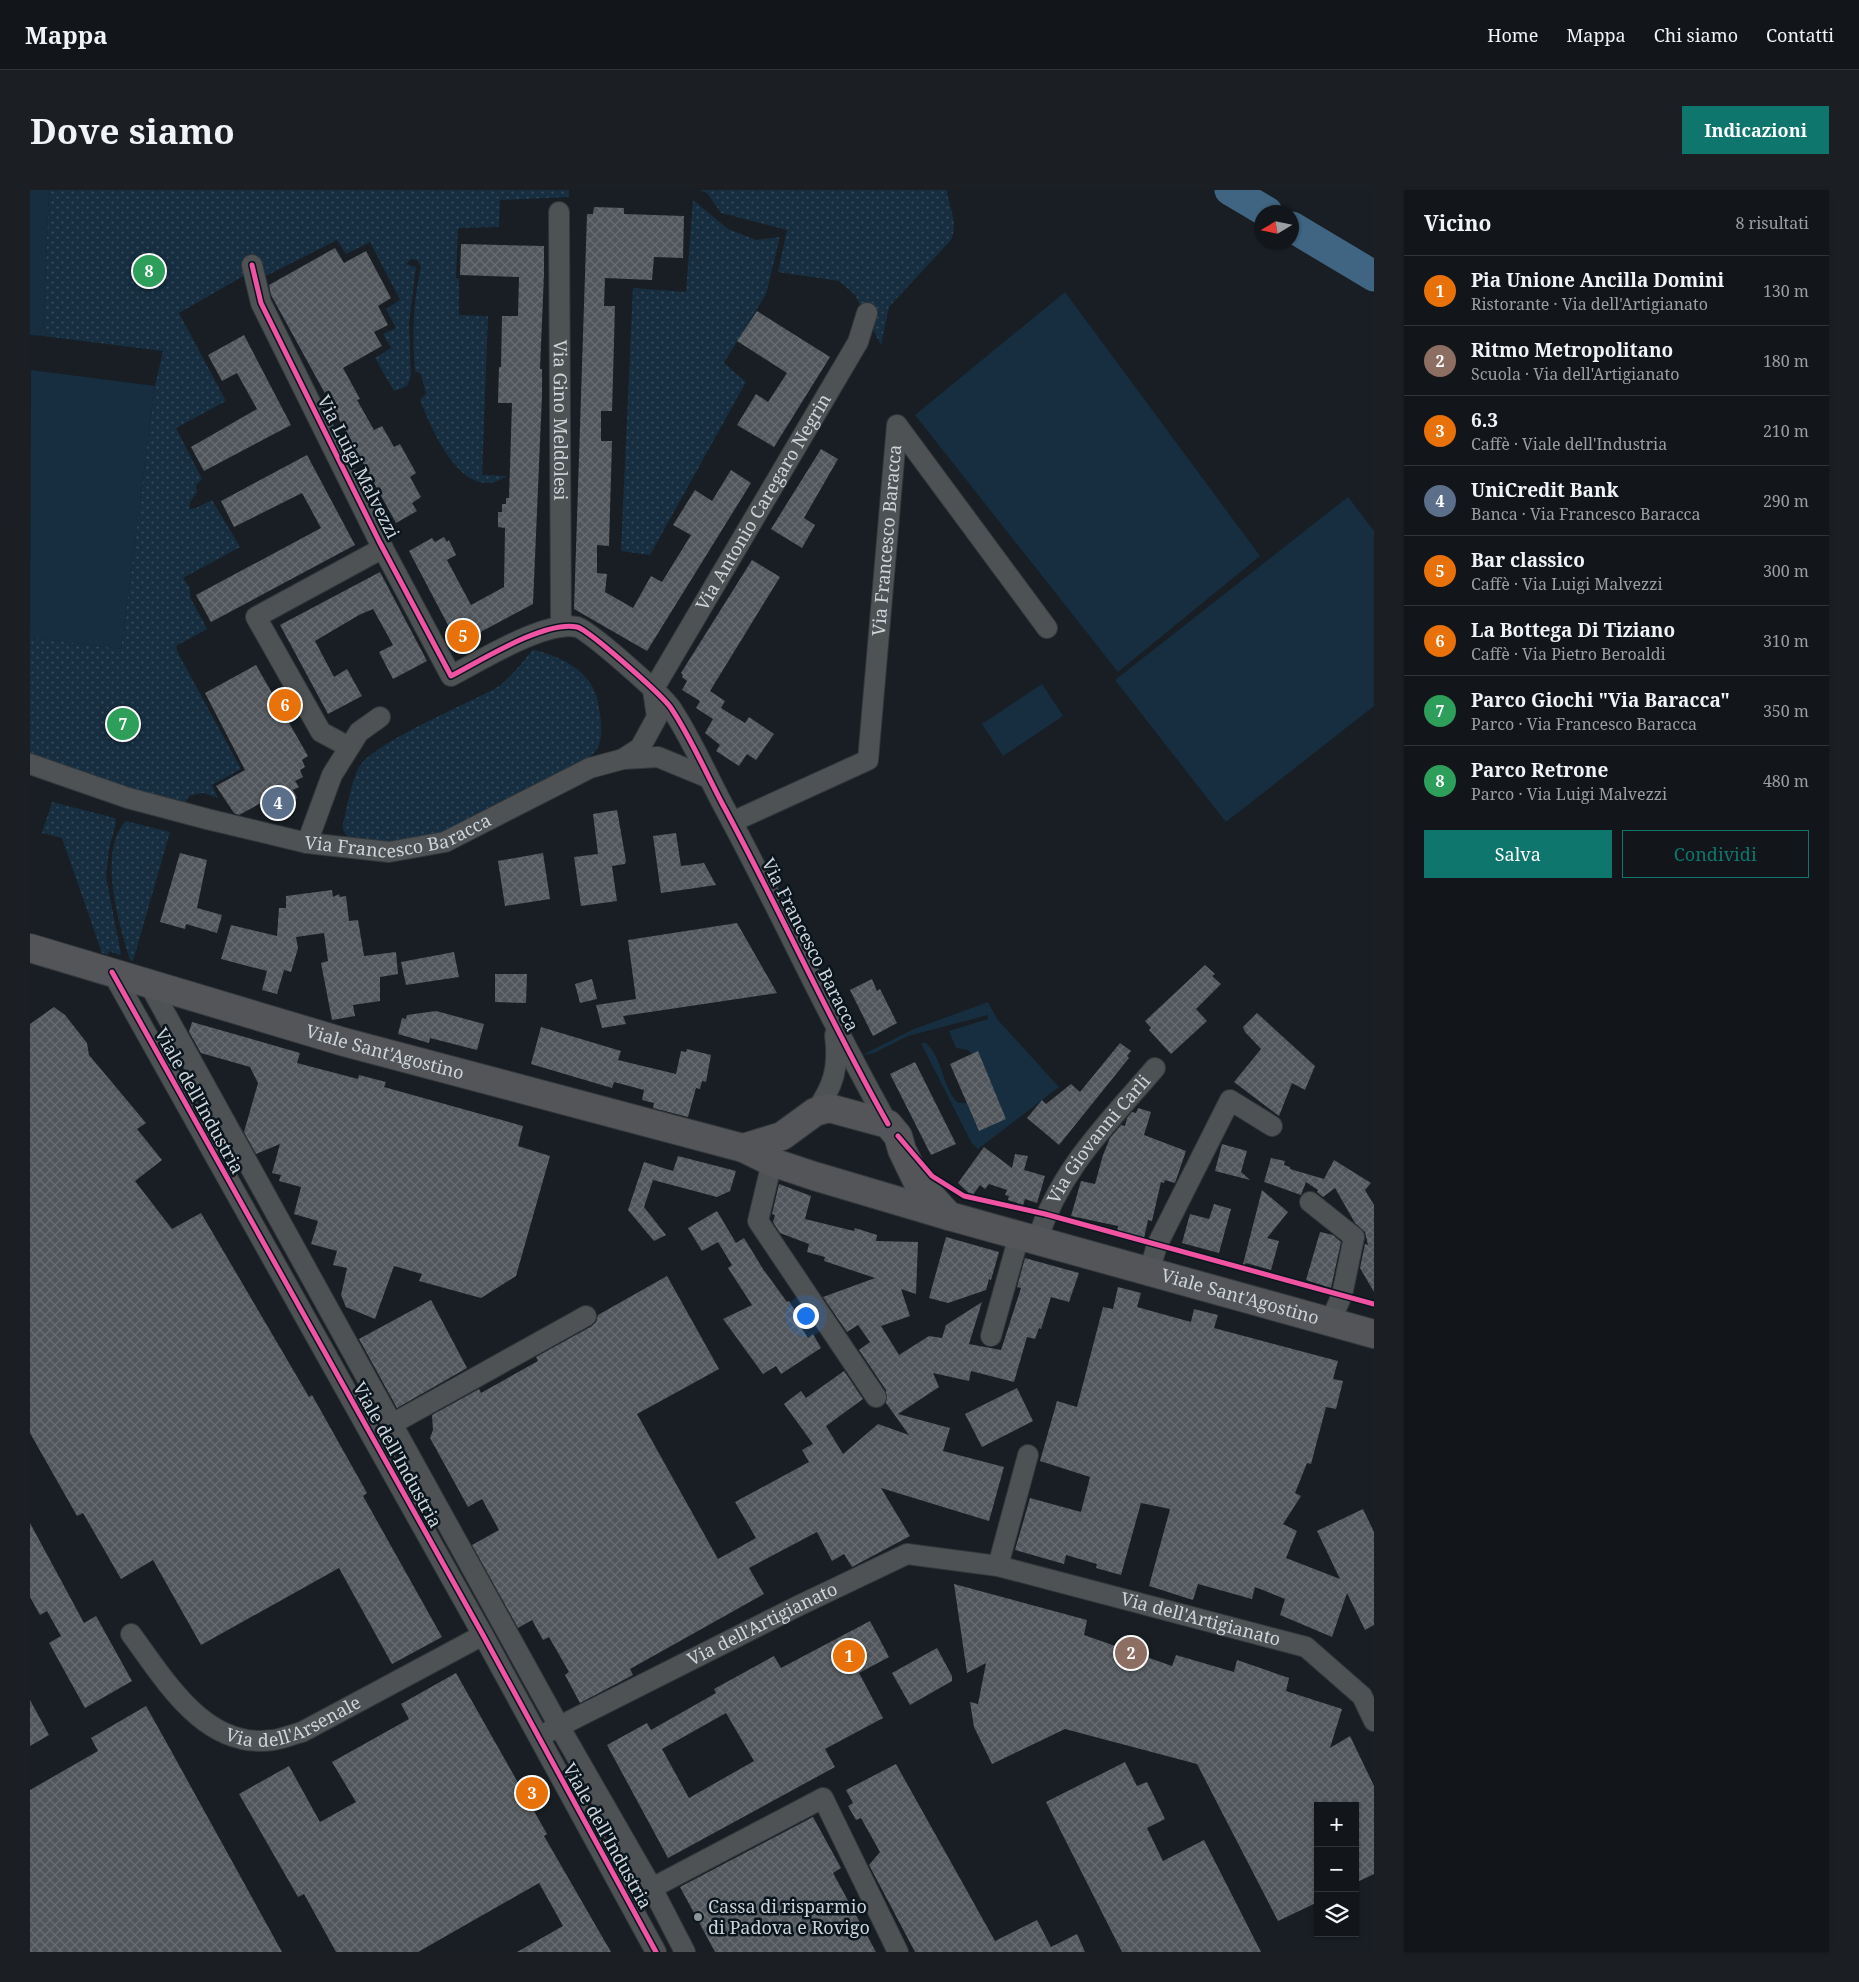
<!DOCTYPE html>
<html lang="it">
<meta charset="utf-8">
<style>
:root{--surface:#12161a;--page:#1b1f23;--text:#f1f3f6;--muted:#9c9fa2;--line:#313539;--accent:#0f766e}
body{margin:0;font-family:"Noto Serif",serif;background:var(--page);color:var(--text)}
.controls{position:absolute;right:15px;bottom:15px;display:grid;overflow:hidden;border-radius:0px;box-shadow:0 1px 4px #0004}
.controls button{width:45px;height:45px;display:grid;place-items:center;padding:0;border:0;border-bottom:1px solid var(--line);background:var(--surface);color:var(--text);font:25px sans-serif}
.compass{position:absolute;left:1224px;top:15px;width:45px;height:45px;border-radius:50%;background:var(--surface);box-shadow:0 1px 4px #0004;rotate:260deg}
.you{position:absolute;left:775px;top:1125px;width:18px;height:18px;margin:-12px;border:4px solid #fff;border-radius:50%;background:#1a73e8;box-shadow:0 0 0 8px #1a73e833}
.badge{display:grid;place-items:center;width:32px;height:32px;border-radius:50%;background:var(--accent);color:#fff;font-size:16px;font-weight:700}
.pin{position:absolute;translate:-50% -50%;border:2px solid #fff;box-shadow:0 1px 5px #0006}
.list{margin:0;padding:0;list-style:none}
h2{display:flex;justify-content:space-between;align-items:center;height:65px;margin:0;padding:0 20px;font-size:21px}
h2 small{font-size:16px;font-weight:400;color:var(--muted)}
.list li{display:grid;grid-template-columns:32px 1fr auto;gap:15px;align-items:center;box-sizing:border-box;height:70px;padding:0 20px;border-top:1px solid var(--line)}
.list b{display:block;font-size:19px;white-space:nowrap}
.list p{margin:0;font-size:16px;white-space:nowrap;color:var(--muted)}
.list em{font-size:16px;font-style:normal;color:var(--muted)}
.actions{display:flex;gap:10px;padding:15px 20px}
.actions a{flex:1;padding:11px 0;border:1px solid var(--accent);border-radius:0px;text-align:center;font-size:18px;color:var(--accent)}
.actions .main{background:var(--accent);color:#fff}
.icon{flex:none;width:28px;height:28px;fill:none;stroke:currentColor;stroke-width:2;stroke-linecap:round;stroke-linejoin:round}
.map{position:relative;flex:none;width:1344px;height:1762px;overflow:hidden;border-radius:0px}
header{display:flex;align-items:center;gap:30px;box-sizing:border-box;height:70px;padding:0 25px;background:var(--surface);border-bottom:1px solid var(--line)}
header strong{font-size:24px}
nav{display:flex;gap:28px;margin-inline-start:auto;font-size:18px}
.intro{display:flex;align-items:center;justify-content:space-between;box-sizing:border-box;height:120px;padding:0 30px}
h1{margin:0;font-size:35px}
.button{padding:12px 22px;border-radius:0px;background:var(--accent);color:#fff;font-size:18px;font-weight:700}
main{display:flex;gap:30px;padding:0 30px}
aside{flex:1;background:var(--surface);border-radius:0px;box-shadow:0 1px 4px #0004}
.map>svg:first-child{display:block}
</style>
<header>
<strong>Mappa</strong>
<nav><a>Home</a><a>Mappa</a><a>Chi siamo</a><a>Contatti</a></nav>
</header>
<div class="intro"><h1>Dove siamo</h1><a class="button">Indicazioni</a></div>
<main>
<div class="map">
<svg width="1344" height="1762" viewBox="0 0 1344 1762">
<defs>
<pattern id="park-dots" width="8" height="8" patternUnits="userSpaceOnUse" patternTransform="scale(1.25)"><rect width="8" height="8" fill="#162e40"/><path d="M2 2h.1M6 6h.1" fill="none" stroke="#374b5b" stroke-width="1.8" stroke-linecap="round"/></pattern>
<pattern id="building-cross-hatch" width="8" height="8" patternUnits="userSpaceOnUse" patternTransform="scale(1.25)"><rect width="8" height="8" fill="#50565b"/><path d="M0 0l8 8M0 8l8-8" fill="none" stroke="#686d72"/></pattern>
</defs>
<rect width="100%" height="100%" fill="#181e23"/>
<g fill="url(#park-dots)">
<path d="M 19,0 L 539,0 L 539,7 L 470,10 L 469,37 L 428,38 L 426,88 L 429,89 L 429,125 L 458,126 L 452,285 L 477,286 C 433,316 402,240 390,210 L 396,204 L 391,184 L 385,181 C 382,147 383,110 391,77 L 387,70 L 381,69 L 376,74 L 386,77 L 379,134 L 381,186 L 377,196 L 364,201 L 345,168 L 361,158 L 353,144 L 366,138 L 356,119 L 370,110 L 340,52 L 316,64 L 307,50 L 236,86 L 229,77 L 149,123 L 196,211 L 146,238 L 172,289 L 166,295 L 167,302 L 160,312 L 159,319 L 166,318 L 182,310 L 210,357 L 153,388 L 160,398 L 160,407 L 177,439 L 146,456 L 148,463 L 211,579 L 182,595 L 188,608 L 173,603 L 159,606 L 153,616 L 0,573 L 0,447 L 91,459 L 125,196 L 133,161 L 13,146 Z"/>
<path d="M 669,0 L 917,0 C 918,19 929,29 921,50 L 859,117 L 851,155 L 825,105 L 809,91 L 748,82 L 757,40 L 691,23 L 677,3 Z"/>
<polygon points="663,10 698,39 726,50 750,47 736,104 694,173 716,192 620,365 591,361 603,98 656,102"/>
<path d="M 503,460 C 528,465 560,480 567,508 C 570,522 575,545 567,559 C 560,572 514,593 500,600 C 469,616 438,636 404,646 C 386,651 319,663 313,639 C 312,634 315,626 316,621 C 319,607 323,589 329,577 C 343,553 437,514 466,498 C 480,489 492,472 503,460 Z"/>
<polygon points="22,612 85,628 86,633 79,659 76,687 91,764 89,765 79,761 78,765 72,763 32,648 12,643"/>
<path d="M 96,631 L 140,642 L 103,771 L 100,770 C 89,735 67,660 96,631 Z"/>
</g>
<g fill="#162e40">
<polygon points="0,0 19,0 13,146 0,145"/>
<polygon points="1035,102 1230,366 1088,482 885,225"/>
<polygon points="1,180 125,196 91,459 0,447"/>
<polygon points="1318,307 1344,341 1344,516 1196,632 1085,490"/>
<polygon points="1012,494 1033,526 973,566 952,534"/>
<path d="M 958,812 L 967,829 L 1029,897 L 948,959 L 941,952 L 891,853 L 896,853 C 913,868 912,897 928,913 L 937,913 L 949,941 L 976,929 L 948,862 L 942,864 L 938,860 L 926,858 L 919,841 L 958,829 L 958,825 L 878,846 L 844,863 L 830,866 L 884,839 Z"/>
</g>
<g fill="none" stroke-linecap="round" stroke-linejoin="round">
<g stroke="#406582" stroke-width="31">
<polyline points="1200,0 1237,22"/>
<polyline points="1262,37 1344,86"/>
</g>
</g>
<g fill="url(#building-cross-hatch)" fill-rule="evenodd">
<polygon points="564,17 594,18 594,24 654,26 653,68 624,67 622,90 575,88 574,116 585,116 582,221 571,221 571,251 582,251 579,356 567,355 567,383 577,384 575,402 603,418 621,386 632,392 661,345 643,335 665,300 682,311 701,280 721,293 617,461 544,419 557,24 563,24"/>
<polygon points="431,54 514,56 514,83 510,179 512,179 512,205 503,414 428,454 379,361 402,348 405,352 414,347 417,352 419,350 426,365 417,370 441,415 474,397 475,338 468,337 468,322 472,322 472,314 476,314 476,308 479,308 482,213 468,213 469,177 471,177 472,126 488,126 489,87 430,85"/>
<polygon points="305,58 314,73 336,61 361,108 348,116 358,135 344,142 352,156 313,178 330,209 327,210 344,240 352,236 364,257 370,254 386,283 380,287 391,307 382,313 387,321 366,333 241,105 239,95"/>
<polygon points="727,121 800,167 744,257 707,235 726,204 738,212 757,183 707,151"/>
<polygon points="214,145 261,235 174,281 161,257 227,219 207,183 192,191 178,165"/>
<polygon points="791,259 808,269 774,328 785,335 772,358 741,339"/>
<polygon points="277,265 325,355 181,432 166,405 291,338 272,303 204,337 191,311"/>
<polygon points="722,370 750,387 680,501 695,511 691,518 715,533 719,527 744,544 726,570 717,564 709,576 686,561 690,555 675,543 683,529 666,518 670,511 652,500 657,491 652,487 653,485 651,483"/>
<polygon points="350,382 397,471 363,489 349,462 363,455 343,419 329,425 285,451 304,487 317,479 332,506 298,524 250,435"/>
<polygon points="226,475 278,566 272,570 275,577 270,580 273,587 265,591 269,597 263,600 267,608 259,612 262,618 248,625 245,619 237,624 231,613 209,625 204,623 186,596 215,580 175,503"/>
<polygon points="587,620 596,671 595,674 582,676 587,711 551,716 544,667 568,664 563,624"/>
<polygon points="646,643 651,676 674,673 686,695 631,703 623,646"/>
<polygon points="150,663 177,670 167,718 192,725 187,743 156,734 155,739 130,732"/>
<polygon points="513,663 520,709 475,716 468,671"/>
<polygon points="302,700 303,707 309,704 310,707 316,706 319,731 328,730 334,766 366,762 368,784 350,787 350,811 323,815 325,826 302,830 291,773 298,771 294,743 266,747 268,758 261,782 254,780 247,804 232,800 237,781 191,769 201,735 247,746 249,718 256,718 256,706"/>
<polygon points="707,733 747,803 593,826 596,834 572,838 566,815 606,809 598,750"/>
<polygon points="424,762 429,787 376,795 371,772"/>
<polygon points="1175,775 1185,784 1182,786 1191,794 1166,819 1177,831 1141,864 1119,840 1121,838 1115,831"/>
<polygon points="465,784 497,784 496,813 465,812"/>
<polygon points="562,789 567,809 550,813 545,794"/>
<polygon points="842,789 847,801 850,799 867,833 843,846 820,800"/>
<polygon points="24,817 35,825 57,853 59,865 116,933 107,939 132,970 105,991 142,1039 171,1023 279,1207 282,1205 337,1303 333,1306 412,1447 362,1474 309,1378 171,1455 123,1370 91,1389 53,1323 47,1326 0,1243 0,834"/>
<polygon points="406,821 454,834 447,860 400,848 399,853 368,844 372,828 376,829 377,825"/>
<polygon points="1227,823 1285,876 1275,900 1262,893 1249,926 1204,892 1231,859 1215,842 1213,837"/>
<polygon points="162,832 270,863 267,873 328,889 329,885 356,892 354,897 493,936 488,956 520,966 486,1086 451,1108 389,1091 392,1084 364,1076 345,1129 316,1117 311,1105 317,1078 303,1075 307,1061 281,1054 288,1031 264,1024 271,997 249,991 251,985 242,983 250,954 226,964 214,942 228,893 220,877 171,863 159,842"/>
<polygon points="511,837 591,861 588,870 646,884 651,861 656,862 657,859 681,865 676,892 672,891 670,899 666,898 658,927 623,918 624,913 612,910 614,900 584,892 582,898 501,874"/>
<polygon points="1090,853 1101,861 1097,866 1099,868 1029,955 997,928 1012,910 1016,914 1041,894 1050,902"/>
<polygon points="948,861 976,929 949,941 920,874"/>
<polygon points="885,872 926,954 901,965 860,884"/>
<polygon points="1108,918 1121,922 1114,945 1156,961 1145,993 1135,990 1134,993 1131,992 1122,1031 1118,1030 1114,1048 1087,1042 1088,1036 1041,1026 1051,991 1065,994 1073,965 1080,948 1091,935 1095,936 1097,928 1102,922 1106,923"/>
<polygon points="1192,954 1217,961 1211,982 1220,990 1185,981"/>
<polygon points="954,957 982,978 985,964 998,966 994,980 1015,986 1007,1013 995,1009 993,1015 978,1010 979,1006 975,1005 977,1000 959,994 955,999 950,995 942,1006 928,993"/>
<polygon points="648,966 706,981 700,1001 687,1007 623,990 614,1017 636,1045 624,1051 598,1020 614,972 643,981"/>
<polygon points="1241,968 1255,971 1254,975 1260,977 1260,979 1294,989 1304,970 1341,993 1335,1000 1344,1015 1344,1102 1330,1078 1335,1054 1338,1055 1335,1042 1325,1033 1305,998 1293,1007 1287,1002 1288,1000 1276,992 1271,1005 1234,992"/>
<polygon points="749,994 781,1006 775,1029 824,1041 825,1038 847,1045 846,1051 888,1052 886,1104 871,1099 880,1126 851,1136 869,1165 899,1146 912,1148 916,1135 952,1112 939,1154 971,1160 991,1098 987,1097 995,1068 1049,1083 1039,1112 1021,1107 1011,1139 1009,1138 1005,1149 997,1147 984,1192 941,1181 939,1191 903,1183 909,1197 868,1224 920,1238 913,1261 974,1277 959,1331 851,1298 880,1346 822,1377 814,1364 802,1371 787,1342 719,1378 734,1404 600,1479 603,1485 550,1513 535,1485 539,1482 519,1447 513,1450 502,1430 488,1438 442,1355 469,1340 452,1309 438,1317 400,1248 403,1240 402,1225 449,1199 451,1203 508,1171 506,1167 562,1136 566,1132 568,1125 637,1086 689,1179 607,1224 688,1369 726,1348 705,1312 779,1272 772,1260 783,1254 754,1214 771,1201 776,1208 814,1181 833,1209 796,1236 813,1264 848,1234 879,1245 856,1213 856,1200 829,1160 840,1152 828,1135 817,1142 793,1107 845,1088 794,1071 795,1067 777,1062 779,1054 750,1043 743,1032 745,1025 742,1024"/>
<polygon points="1232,1000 1258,1022 1237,1048 1249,1051 1241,1080 1216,1073 1212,1078"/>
<polygon points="1184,1014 1201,1019 1189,1063 1152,1053 1160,1024 1179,1029"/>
<polygon points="687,1021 706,1053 714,1048 733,1079 757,1112 759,1111 767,1124 764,1126 778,1148 783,1144 791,1158 751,1184 746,1176 733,1184 693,1129 722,1115 698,1078 702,1075 688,1052 672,1061 658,1038"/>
<polygon points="1290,1042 1303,1045 1311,1052 1301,1098 1276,1090"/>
<polygon points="916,1047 969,1062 961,1090 959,1089 956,1100 918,1113 899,1108"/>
<polygon points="1088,1097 1111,1103 1107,1117 1161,1132 1164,1119 1188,1125 1184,1138 1308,1171 1303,1189 1313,1191 1306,1219 1296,1217 1281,1274 1277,1273 1265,1303 1271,1306 1253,1334 1267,1341 1256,1368 1310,1389 1287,1341 1333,1319 1344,1342 1344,1435 1335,1440 1317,1403 1302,1447 1250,1425 1255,1409 1225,1397 1222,1409 1168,1394 1163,1410 1119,1396 1140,1319 1111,1313 1091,1385 1066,1378 1067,1374 1036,1365 1034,1374 985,1360 1000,1308 1051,1322 1060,1287 1010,1271 1027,1211 1047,1217 1073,1117 1083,1119"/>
<polygon points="401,1110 437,1178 367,1218 329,1149"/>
<polygon points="987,1198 1003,1231 952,1257 935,1224"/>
<polygon points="0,1333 54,1433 66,1426 102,1491 55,1518 19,1453 31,1446 17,1421 10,1425 0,1407"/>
<polygon points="924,1394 1057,1430 1054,1445 1142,1476 1146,1465 1204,1482 1207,1470 1259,1488 1256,1501 1312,1519 1300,1558 1320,1546 1344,1596 1344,1684 1325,1693 1325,1616 1288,1616 1288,1712 1248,1731 1167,1574 1035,1539 962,1574 944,1537 940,1512 948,1514 956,1473 937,1483"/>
<path d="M 840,1431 L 859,1467 L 829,1483 L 853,1528 L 795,1559 L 805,1577 L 638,1668 L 577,1555 L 617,1533 L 621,1540 L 686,1503 L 684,1499 L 744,1466 L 751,1478 ZM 696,1523 L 724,1571 L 659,1608 L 632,1559 Z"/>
<polygon points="907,1458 922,1486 922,1491 880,1515 862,1483"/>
<polygon points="426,1483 517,1644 514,1646 581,1762 487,1762 533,1736 509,1693 388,1762 306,1762 274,1704 268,1707 209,1604 259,1576 290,1632 326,1612 302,1572 379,1529 371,1514"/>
<polygon points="0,1510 19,1545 0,1556"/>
<polygon points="116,1516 134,1548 252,1762 0,1762 0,1600 68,1561 61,1548"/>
<polygon points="1095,1572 1107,1596 1117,1592 1135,1629 1117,1638 1133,1671 1174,1650 1231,1762 1092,1762 1016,1612"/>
<polygon points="866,1574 965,1751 1007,1730 1021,1757 1047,1744 1055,1762 885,1762 839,1675 850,1662 831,1628 826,1630 818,1616 823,1613 816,1600"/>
<polygon points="783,1627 811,1678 803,1683 846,1762 685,1762 650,1697"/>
</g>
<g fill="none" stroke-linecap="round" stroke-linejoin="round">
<g stroke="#32383c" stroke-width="22">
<g id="street">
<path id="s1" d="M 529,22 L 531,437"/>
<path d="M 222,75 L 231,113 L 349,351 L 421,486 C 450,471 515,430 547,437 C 559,440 632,505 641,518 C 661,548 676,583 693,615 C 750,720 799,830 858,934"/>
<path id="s2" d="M 623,500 L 828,152 L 837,123"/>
<polyline points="319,557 291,542 226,427 353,358"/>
<polyline points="593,569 610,558 627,527 623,500"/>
<path id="s3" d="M 0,574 L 98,608 L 177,629 L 277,653 L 359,662 L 415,652 L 560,578 L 593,569 L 628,567 L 679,588"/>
<path id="s4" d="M 702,632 L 838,570 L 867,235 L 1017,438"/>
<polyline points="277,653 302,585 329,542 350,527"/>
<polyline points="82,782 453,1445 626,1762"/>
<polyline points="119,794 529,1536 622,1698 655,1762"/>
<path d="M 785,922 C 804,896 809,877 805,845"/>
<polyline points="742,972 728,1031 846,1207"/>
<polyline points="1280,1012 1324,1047 1312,1105 1300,1132"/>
<path id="s5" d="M 1007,1051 C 1029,980 1078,933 1125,878"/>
<polyline points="1119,1082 1127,1055 1200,910 1242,936"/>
<polyline points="961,1146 989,1046"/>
<polyline points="362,1234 556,1126"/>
<polyline points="968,1376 998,1265"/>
<path id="s6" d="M 101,1444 C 135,1490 175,1560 243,1550 C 253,1549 263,1544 272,1542 L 453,1445"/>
<path id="s7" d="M 518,1542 L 768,1416 L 877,1364 L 968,1376 L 1276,1457 L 1332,1506 L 1344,1531"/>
<polyline points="622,1698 793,1608 868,1762"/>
</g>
</g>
<g stroke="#32383c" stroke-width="30">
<g id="secondary">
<path id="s8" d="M 0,758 L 314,852 L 713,958 L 742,972 L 784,986 L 919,1026 L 1344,1144"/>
<polyline points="713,958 752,946 785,922 799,918 858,934 868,946 872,960 887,991 919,1026"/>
</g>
</g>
<use href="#street" stroke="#4f5255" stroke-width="20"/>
<use href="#secondary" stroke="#535559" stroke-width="28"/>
<g stroke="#0a151e" stroke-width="8">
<g id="cycleway">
<path d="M 222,75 L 231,113 L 349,351 L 421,486 C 450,471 515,430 547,437 C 559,440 632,505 641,518 C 661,548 676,583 693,615 C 750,720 799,830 858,934"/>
<polyline points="82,782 453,1445 626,1762"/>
<polyline points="868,946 902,986 934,1006 1015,1024 1344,1114"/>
</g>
</g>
<use href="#cycleway" stroke="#f153a3" stroke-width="5"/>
</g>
<circle fill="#8e959b" stroke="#0a151e" stroke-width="2" cx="668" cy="1727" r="5"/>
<g text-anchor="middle" stroke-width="5" stroke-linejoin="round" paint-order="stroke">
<g font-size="18" fill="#cdd5db" stroke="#0a151e">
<text dy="6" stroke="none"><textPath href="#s1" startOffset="208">Via Gino Meldolesi</textPath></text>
<text transform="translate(328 277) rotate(63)" y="6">Via Luigi Malvezzi</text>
<text dy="6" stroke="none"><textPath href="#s2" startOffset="218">Via Antonio Caregaro Negrin</textPath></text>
<text dy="6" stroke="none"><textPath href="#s4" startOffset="370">Via Francesco Baracca</textPath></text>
<text dy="6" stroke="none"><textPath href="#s3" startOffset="382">Via Francesco Baracca</textPath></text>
<text transform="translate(780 755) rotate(63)" y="6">Via Francesco Baracca</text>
<text dy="6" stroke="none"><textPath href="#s8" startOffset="370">Viale Sant'Agostino</textPath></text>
<text transform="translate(169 911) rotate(61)" y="6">Viale dell'Industria</text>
<text dy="6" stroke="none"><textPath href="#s5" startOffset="120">Via Giovanni Carli</textPath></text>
<text dy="6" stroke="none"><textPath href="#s8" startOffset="1260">Viale Sant'Agostino</textPath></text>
<text transform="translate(367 1265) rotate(61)" y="6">Viale dell'Industria</text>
<text dy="6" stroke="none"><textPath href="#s7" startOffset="702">Via dell'Artigianato</textPath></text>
<text dy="6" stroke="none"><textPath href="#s7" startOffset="240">Via dell'Artigianato</textPath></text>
<text dy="6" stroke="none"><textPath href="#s6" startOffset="211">Via dell'Arsenale</textPath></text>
<text transform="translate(577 1646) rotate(61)" y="6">Viale dell'Industria</text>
</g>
<g font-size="18" fill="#cdd5db" stroke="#0a151e" text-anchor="start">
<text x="678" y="1723">Cassa di risparmio<tspan x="678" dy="21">di Padova e Rovigo</tspan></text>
</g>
</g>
</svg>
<div class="controls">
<button>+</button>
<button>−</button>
<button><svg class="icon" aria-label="layers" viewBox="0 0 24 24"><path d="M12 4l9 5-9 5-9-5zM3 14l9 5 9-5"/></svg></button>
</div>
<svg class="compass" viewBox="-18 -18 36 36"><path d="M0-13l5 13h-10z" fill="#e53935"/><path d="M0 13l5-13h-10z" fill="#9c9fa2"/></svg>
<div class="you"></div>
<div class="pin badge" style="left:819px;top:1466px;background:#e8710a">1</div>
<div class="pin badge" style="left:1101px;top:1463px;background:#8d6e63">2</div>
<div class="pin badge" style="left:502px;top:1603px;background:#e8710a">3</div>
<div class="pin badge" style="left:248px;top:613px;background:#5c6f8a">4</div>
<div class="pin badge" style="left:433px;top:446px;background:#e8710a">5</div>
<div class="pin badge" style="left:255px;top:515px;background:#e8710a">6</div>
<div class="pin badge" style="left:93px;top:534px;background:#2e9e5b">7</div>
<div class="pin badge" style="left:119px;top:81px;background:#2e9e5b">8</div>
</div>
<aside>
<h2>Vicino<small>8 risultati</small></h2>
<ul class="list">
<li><span class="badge" style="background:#e8710a">1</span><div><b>Pia Unione Ancilla Domini</b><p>Ristorante · Via dell'Artigianato</p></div><em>130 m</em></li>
<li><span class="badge" style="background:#8d6e63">2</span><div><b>Ritmo Metropolitano</b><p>Scuola · Via dell'Artigianato</p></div><em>180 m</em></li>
<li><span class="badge" style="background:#e8710a">3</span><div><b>6.3</b><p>Caffè · Viale dell'Industria</p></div><em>210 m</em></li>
<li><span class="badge" style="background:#5c6f8a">4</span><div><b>UniCredit Bank</b><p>Banca · Via Francesco Baracca</p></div><em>290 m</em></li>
<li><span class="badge" style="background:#e8710a">5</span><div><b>Bar classico</b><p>Caffè · Via Luigi Malvezzi</p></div><em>300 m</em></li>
<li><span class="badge" style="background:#e8710a">6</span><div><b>La Bottega Di Tiziano</b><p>Caffè · Via Pietro Beroaldi</p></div><em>310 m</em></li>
<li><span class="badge" style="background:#2e9e5b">7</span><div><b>Parco Giochi &quot;Via Baracca&quot;</b><p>Parco · Via Francesco Baracca</p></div><em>350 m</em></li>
<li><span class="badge" style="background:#2e9e5b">8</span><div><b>Parco Retrone</b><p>Parco · Via Luigi Malvezzi</p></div><em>480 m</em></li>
</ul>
<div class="actions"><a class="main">Salva</a><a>Condividi</a></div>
</aside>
</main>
